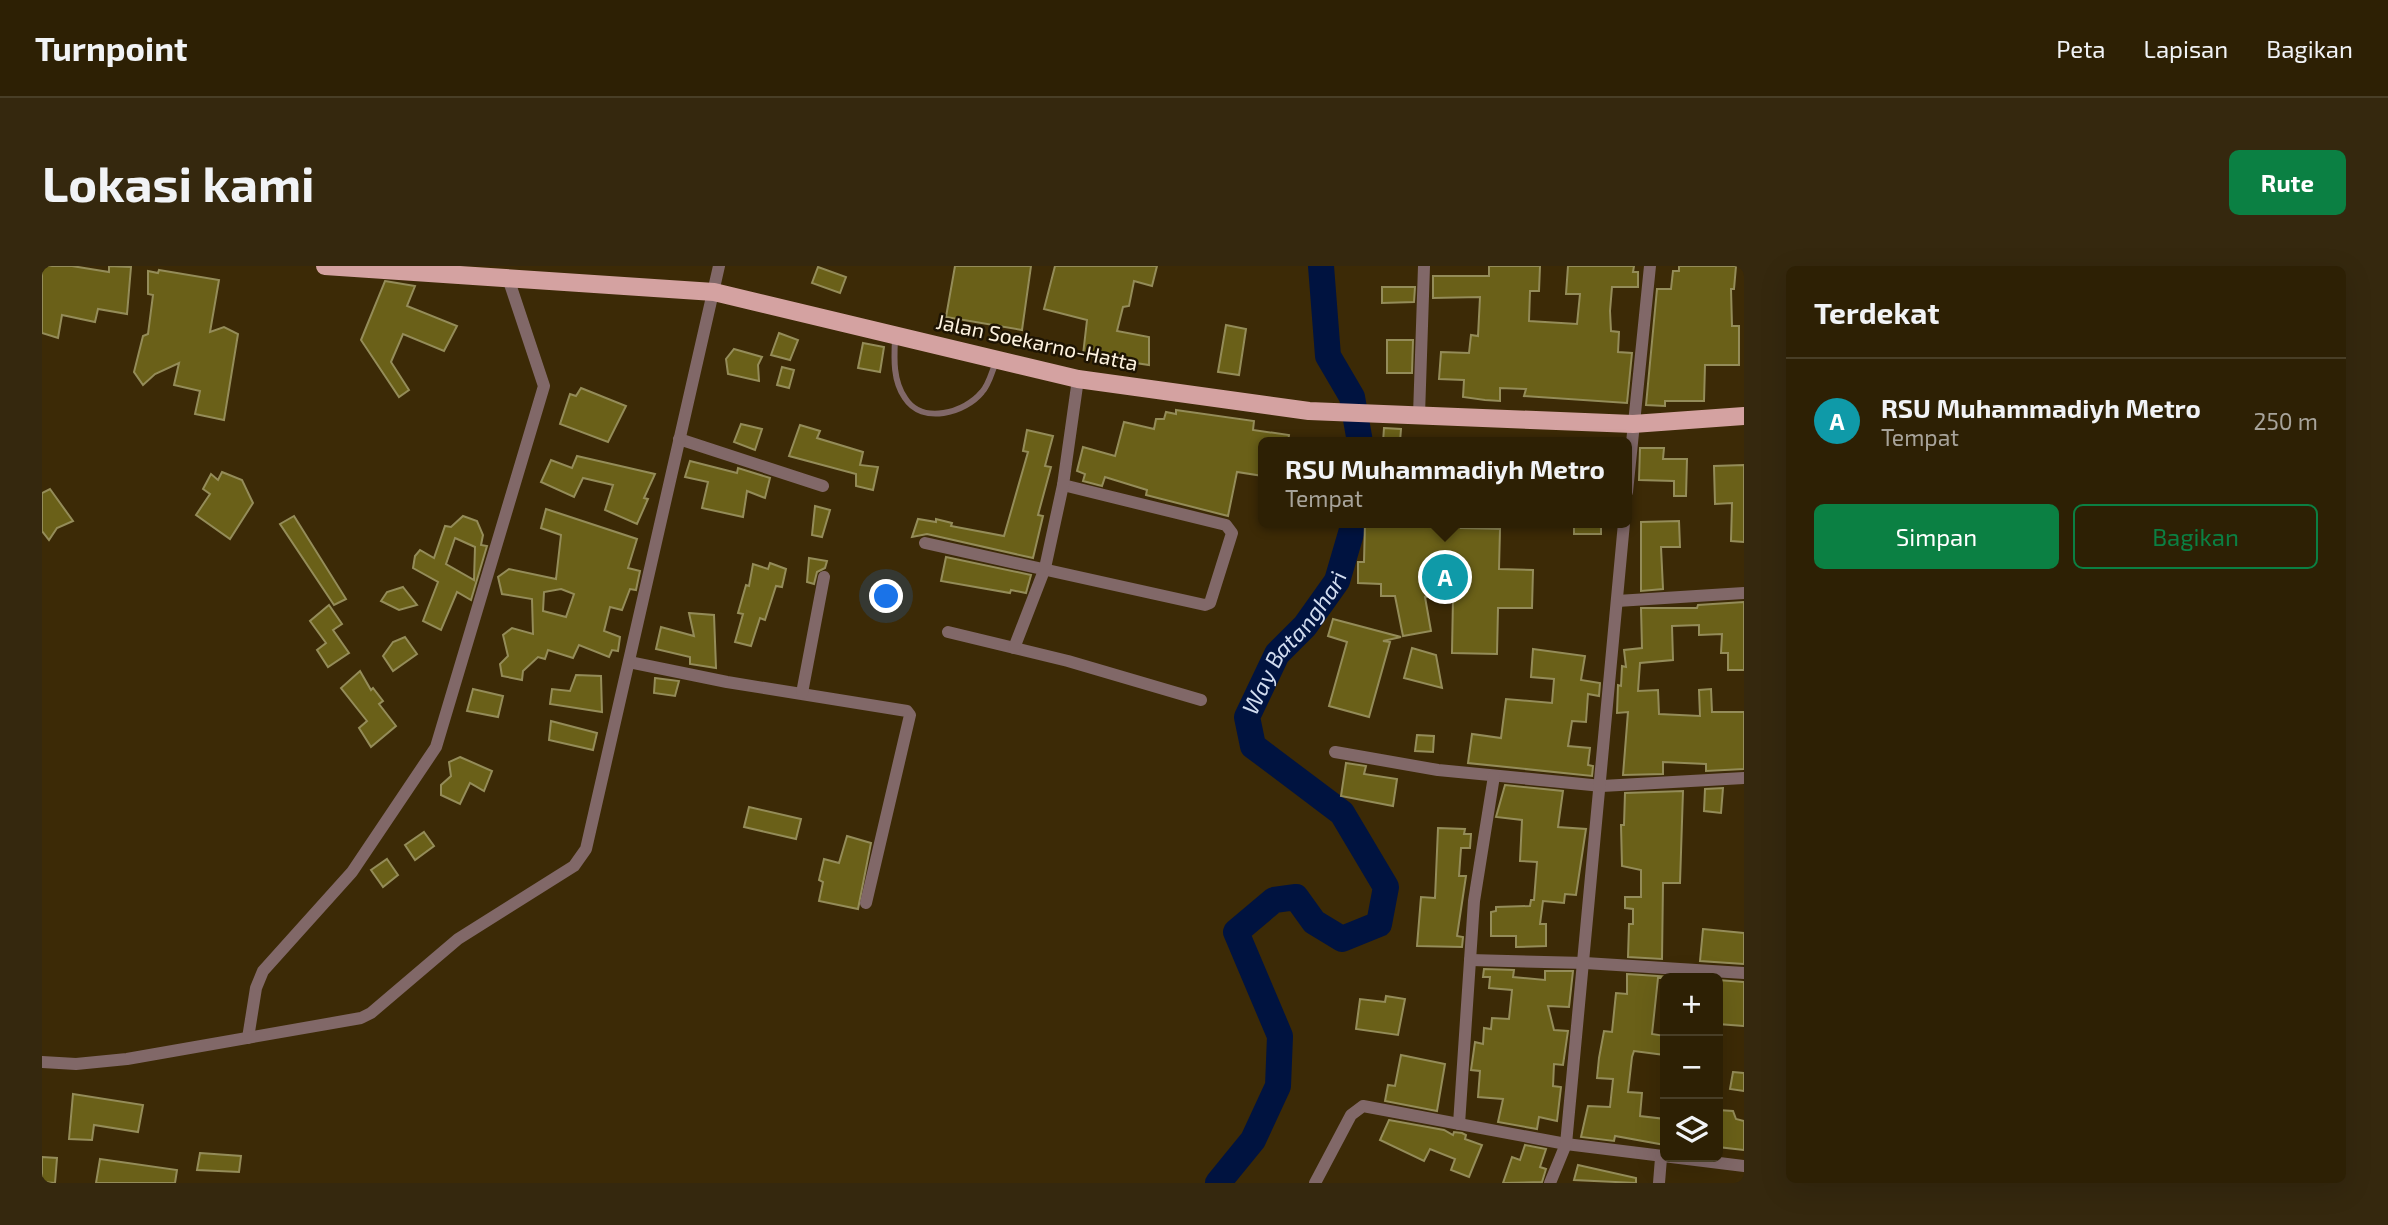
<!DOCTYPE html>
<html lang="id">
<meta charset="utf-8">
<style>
:root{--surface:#2d2004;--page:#35280e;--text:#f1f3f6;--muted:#a7a39a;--line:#483e26;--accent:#0b8043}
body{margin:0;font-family:"Exo 2",sans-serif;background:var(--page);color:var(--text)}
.controls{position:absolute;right:21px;bottom:21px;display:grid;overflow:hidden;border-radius:10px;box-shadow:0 7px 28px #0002}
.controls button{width:63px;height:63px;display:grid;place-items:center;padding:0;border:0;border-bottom:2px solid var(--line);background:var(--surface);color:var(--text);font:35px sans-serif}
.you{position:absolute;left:845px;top:331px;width:24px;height:24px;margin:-18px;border:5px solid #fff;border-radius:50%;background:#1a73e8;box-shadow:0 0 0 10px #1a73e833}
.badge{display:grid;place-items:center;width:46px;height:46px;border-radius:50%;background:var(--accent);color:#fff;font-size:23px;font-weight:700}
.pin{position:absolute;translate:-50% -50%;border:4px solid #fff;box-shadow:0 2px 7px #0006}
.popup{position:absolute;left:1216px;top:171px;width:374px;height:91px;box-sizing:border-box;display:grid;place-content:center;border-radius:10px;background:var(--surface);filter:drop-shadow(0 2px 5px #0005);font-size:23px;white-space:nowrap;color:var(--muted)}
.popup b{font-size:26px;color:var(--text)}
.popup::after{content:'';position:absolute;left:50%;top:100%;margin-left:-14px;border:14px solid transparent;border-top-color:var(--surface)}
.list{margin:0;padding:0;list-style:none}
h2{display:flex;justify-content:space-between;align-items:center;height:91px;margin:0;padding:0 28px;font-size:30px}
h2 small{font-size:23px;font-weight:400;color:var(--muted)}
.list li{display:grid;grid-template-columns:46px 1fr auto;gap:21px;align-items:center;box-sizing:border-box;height:126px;padding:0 28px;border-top:2px solid var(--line)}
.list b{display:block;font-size:26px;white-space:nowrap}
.list p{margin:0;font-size:23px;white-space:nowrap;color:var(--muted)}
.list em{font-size:23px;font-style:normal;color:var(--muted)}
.actions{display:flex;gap:14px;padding:21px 28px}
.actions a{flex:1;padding:16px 0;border:2px solid var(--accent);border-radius:10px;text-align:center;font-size:24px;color:var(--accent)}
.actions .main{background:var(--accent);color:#fff}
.icon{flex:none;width:38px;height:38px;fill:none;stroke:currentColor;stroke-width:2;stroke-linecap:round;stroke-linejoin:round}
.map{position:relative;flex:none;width:1702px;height:917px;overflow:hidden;border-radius:10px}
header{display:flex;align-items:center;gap:42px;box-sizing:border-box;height:98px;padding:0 35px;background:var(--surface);border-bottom:2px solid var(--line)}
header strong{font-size:33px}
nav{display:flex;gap:38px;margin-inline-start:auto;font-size:24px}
.intro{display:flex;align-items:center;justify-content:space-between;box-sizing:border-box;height:168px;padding:0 42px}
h1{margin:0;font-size:49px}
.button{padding:18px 32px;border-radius:10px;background:var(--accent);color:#fff;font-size:24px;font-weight:700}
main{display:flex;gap:42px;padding:0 42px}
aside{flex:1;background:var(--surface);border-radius:10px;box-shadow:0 7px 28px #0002}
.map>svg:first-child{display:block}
</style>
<header>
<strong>Turnpoint</strong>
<nav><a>Peta</a><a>Lapisan</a><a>Bagikan</a></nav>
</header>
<div class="intro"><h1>Lokasi kami</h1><a class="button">Rute</a></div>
<main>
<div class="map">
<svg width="1702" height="917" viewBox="0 0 1702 917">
<rect width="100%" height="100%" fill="#3c2a06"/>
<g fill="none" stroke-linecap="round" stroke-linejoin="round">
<g stroke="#001340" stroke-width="26">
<polyline points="1279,0 1286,90 1310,131 1318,176"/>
<path id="s1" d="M 1176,917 L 1211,874 L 1236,820 L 1238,770 L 1194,666 L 1232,634 L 1254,631 L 1272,656 L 1300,673 L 1337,658 L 1344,621 L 1300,547 L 1211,480 L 1205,451 L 1235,388 L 1263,360 L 1295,315 L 1312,257"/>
</g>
</g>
<g fill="#6a6018" stroke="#948c59" stroke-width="2" fill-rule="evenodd">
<polygon points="0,0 30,0 67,6 67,0 89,1 85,48 56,43 53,56 20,49 16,72 0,67"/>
<polygon points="913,0 989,0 980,64 904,51"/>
<polygon points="1013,0 1115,0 1110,20 1092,15 1087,40 1081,41 1075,65 1107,71 1107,99 1041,89 1045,54 1002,43"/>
<polygon points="1447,0 1498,0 1497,25 1488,25 1487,55 1535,58 1538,28 1524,28 1526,0 1592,0 1591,6 1596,6 1596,21 1570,21 1568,45 1569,65 1577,66 1576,86 1590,87 1585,137 1482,130 1484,123 1458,122 1458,135 1443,134 1421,131 1422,114 1397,113 1399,86 1427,87 1429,69 1436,70 1438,31 1391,32 1391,10 1447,10"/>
<polygon points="1637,0 1694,0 1692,23 1689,23 1690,60 1697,60 1697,99 1663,99 1662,135 1623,135 1623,140 1604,139 1615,23 1629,23 1631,5 1637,5"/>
<polygon points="776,1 804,11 798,27 770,17"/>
<polygon points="117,4 177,14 168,66 182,61 196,68 182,154 153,148 158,125 132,119 137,97 113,108 101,119 92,106 101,70 106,68 111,29 106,28 106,5 116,7"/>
<polygon points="343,15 373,20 365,40 415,60 402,85 361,68 349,96 367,124 357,131 319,74"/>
<polygon points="1340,21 1373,21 1372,36 1340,37"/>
<polygon points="1184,59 1204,63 1197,109 1176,106"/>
<polygon points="737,67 756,74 748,94 729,89"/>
<polygon points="1345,74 1371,74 1370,107 1345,107"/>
<polygon points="821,77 842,81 838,106 816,102"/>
<polygon points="692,83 720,91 716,99 717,115 686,108 684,93"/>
<polygon points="740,101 752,104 747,122 735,119"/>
<polygon points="539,122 584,140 566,176 518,158 528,128 534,130"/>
<polygon points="1134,144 1212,155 1211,164 1247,169 1246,176 1221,176 1221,210 1195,206 1186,250 1104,229 1105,224 1063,211 1060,220 1041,215 1043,208 1035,205 1041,181 1073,190 1082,156 1112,163 1114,153 1122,153 1124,146 1134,148"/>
<polygon points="699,158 720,163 713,184 692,176"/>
<polygon points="758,159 778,165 775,172 821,186 818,199 836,201 831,224 814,220 814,208 747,190"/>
<polygon points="1342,162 1359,163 1358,176 1341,176"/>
<polygon points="985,164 1011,170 1003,200 1009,201 996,249 1001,250 991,292 885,268 870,271 876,253 894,256 894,253 910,257 909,260 962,270 986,186 981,185"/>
<polygon points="1598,182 1622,182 1621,193 1645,193 1644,230 1632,230 1632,215 1597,214"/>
<polygon points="535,190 613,208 602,232 606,233 595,258 563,244 571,219 541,212 532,231 499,216 509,194 530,202"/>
<polygon points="648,195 695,207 696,202 728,212 723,232 705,225 701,251 660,242 666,216 643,211"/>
<polygon points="1702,199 1702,276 1689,275 1690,237 1673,238 1672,200"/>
<polygon points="180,206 200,214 211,237 188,273 154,249 168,228 161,223 169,208 176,214"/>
<polygon points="8,223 31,255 15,262 7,274 0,265 0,227"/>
<polygon points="773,240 788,244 780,271 770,269"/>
<path d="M 504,243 L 595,273 L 586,302 L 598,305 L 594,324 L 588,323 L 580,344 L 568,341 L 562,365 L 578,371 L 576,385 L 570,384 L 567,391 L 537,379 L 531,392 L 506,384 L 503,393 L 496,391 L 481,405 L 480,414 L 460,410 L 458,398 L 466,390 L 461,369 L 470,362 L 491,368 L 490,333 L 460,328 L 456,311 L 467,303 L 514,313 L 519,269 L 499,262 ZM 519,323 L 532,328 L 524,351 L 501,345 L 502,326 Z"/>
<polygon points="252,250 304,333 292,339 238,258"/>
<path d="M 421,250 L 435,255 L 441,269 L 439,279 L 445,280 L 429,334 L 415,326 L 399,364 L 381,355 L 396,316 L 371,302 L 373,290 L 378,284 L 392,292 L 403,260 L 409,261 ZM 413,272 L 433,281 L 432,314 L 404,298 Z"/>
<polygon points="1637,255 1638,281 1619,281 1621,323 1599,325 1599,256"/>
<polygon points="1323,257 1419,257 1419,262 1458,263 1457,303 1491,304 1490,342 1456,342 1455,388 1410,387 1411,331 1383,331 1389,365 1361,370 1353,330 1339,330 1339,318 1316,317 1316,296 1322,296"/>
<rect x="1532" y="257" width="27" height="11"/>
<polygon points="904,291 989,309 984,327 969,324 968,327 899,315"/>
<polygon points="767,292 785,295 783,302 775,306 772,318 765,316"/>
<polygon points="728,297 744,303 740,321 734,320 723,354 718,352 709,380 693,376 701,348 696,347 704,319 707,320 711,298 726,303"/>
<polygon points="361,321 375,339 357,344 339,335 345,326"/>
<polygon points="1702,336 1702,404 1686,404 1686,387 1679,387 1680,368 1657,369 1657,359 1630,360 1631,394 1598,397 1596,425 1616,424 1617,448 1658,450 1657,424 1669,423 1670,446 1702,446 1702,503 1664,505 1664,498 1621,496 1621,508 1581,509 1586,446 1575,447 1576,419 1579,420 1580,400 1584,401 1582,384 1600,382 1599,342 1655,342 1656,339"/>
<polygon points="287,339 300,358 291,364 307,387 286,401 275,384 284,377 268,355"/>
<polygon points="647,347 672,349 674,402 648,398 648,391 614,383 619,361 652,370"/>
<polygon points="1291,353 1359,371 1341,375 1348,376 1327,451 1287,440 1305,376 1286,370"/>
<polygon points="363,371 375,388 351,405 341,390 351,376"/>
<polygon points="1370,382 1394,389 1400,422 1362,412"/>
<polygon points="1491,383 1543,390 1539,414 1558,417 1557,430 1546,428 1544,456 1530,455 1526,480 1548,482 1546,499 1551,500 1550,510 1426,497 1430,468 1459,472 1464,433 1510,437 1512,413 1489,411"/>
<polygon points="318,405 329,424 331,422 341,435 337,438 354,460 329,481 317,462 325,455 299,422"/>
<polygon points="534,409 559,410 560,446 508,438 510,423 528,425"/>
<polygon points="613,412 637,415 633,430 612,427"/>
<polygon points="431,423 461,430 456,451 425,445"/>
<polygon points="509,455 555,467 551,484 507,474"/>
<polygon points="1375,469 1392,470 1391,486 1373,485"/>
<polygon points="418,491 450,505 442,525 428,517 418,538 399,529 399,519 409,510 407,496"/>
<polygon points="1304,497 1324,500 1322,508 1355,513 1351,540 1299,530"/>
<polygon points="1463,519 1521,525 1516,561 1544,563 1534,629 1523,628 1522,637 1501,635 1498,658 1504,658 1504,680 1474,681 1474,670 1449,670 1449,646 1454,645 1454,641 1488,640 1489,634 1492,634 1495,596 1478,595 1480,554 1454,551"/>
<polygon points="1681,522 1679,547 1662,545 1663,523"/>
<polygon points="1641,525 1638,617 1621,617 1620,693 1586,691 1587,658 1591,658 1591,643 1583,642 1583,631 1599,631 1599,604 1580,600 1579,559 1582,559 1583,527"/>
<polygon points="707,541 759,553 754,573 702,561"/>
<polygon points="1396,562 1423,563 1422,568 1429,568 1428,582 1419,582 1417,610 1424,610 1415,670 1421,671 1420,681 1375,680 1379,631 1393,632"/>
<polygon points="382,566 392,580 373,594 363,579"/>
<polygon points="805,570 829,577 816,643 777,635 781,616 777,614 782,593 797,597"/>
<polygon points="345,593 356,609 341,621 329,604"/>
<polygon points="1661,663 1702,667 1702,698 1658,695"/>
<polygon points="1442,703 1472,704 1471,711 1503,714 1503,705 1531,705 1527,741 1506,740 1512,764 1526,765 1521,799 1512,798 1511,820 1519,821 1515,855 1497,851 1495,863 1456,856 1461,833 1436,831 1438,805 1429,804 1433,776 1441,778 1442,762 1449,763 1450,752 1467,753 1470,724 1447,722 1448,711 1441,711"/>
<polygon points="1585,708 1646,712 1616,712 1610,768 1623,770 1623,789 1592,785 1590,791 1586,826 1600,827 1598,850 1623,853 1623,879 1573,870 1572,875 1539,871 1546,840 1568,841 1571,813 1555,812 1557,792 1562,765 1570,766 1574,727 1585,728"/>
<polygon points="1676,714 1702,716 1702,760 1676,758"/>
<polygon points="1344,730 1363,733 1356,769 1314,763 1318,733 1343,736"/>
<polygon points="1359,789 1403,798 1395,845 1343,835 1346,819 1353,820"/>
<polygon points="1691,806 1702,807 1702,825 1688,823"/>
<polygon points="31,828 101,839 96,866 52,859 50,874 27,873"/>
<polygon points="1676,844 1691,845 1694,853 1702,855 1702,884 1676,881"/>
<polygon points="1347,854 1402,864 1411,869 1412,866 1420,867 1424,869 1423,873 1440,879 1427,911 1409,904 1413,893 1388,883 1382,895 1338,874"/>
<polygon points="1483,879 1504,883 1498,901 1504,903 1500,916 1461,917 1470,891 1478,894"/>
<polygon points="158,887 199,890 197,906 155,904"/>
<polygon points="0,891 15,892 13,917 0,916"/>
<polygon points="58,893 135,904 133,917 54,917"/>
<polygon points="1536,899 1594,912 1594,917 1532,914"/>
</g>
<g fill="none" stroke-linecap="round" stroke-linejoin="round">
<path stroke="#816868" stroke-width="6" d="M 853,73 C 852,93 851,115 863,132 C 880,159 923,147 940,126 C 947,119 950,105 954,96"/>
<g stroke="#816868" stroke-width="12">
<polyline points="1377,149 1382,0"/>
<polyline points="637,173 781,220"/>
<polyline points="1585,226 1608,0"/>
<polyline points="883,277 1163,339 1168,337 1190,267 1184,259 1021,219"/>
<polyline points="1575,335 1702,327"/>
<polyline points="906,366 1026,395 1159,434"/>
<polyline points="972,382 1003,302 1021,219 1036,113"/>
<polyline points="587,396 685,416 865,445 868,449 824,637"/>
<polyline points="760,427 782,311"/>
<polyline points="1293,486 1396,504 1560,520 1702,512"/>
<polyline points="1428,694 1543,697 1702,707"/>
<polyline points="206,772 214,722 221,705 310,606 394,481 502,120 466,12"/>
<polyline points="0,796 34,798 85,793 319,752 329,747 416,673 532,600 544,583 677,0"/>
<polyline points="1417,858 1432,635 1452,510"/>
<polyline points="1273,917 1309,849 1321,840 1524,878 1702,900"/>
<polyline points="1508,917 1524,878 1582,257"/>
<polyline points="1617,917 1619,892"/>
</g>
<polyline stroke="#d4a2a1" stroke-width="18" points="283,0 672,26 1036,113 1267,145 1591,158 1702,150"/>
</g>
<g text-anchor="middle" stroke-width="5" stroke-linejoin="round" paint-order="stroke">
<g font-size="21" fill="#fef3e0" stroke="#1e1403">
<text transform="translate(995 77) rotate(12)" y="7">Jalan Soekarno-Hatta</text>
</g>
<g font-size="23" font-style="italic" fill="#d1dcef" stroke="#1e1403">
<text dy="8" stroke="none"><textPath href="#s1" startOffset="807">Way Batanghari</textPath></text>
</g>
</g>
</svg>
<div class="controls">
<button>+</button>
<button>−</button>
<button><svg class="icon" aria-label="layers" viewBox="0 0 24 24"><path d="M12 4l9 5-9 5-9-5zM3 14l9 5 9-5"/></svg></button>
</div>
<div class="you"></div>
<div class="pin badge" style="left:1403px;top:311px;background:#0f9aa8">A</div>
<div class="popup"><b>RSU Muhammadiyh Metro</b>Tempat</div>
</div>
<aside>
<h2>Terdekat<small></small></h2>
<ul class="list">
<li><span class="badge" style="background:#0f9aa8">A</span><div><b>RSU Muhammadiyh Metro</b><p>Tempat</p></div><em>250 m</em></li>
</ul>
<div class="actions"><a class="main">Simpan</a><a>Bagikan</a></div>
</aside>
</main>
